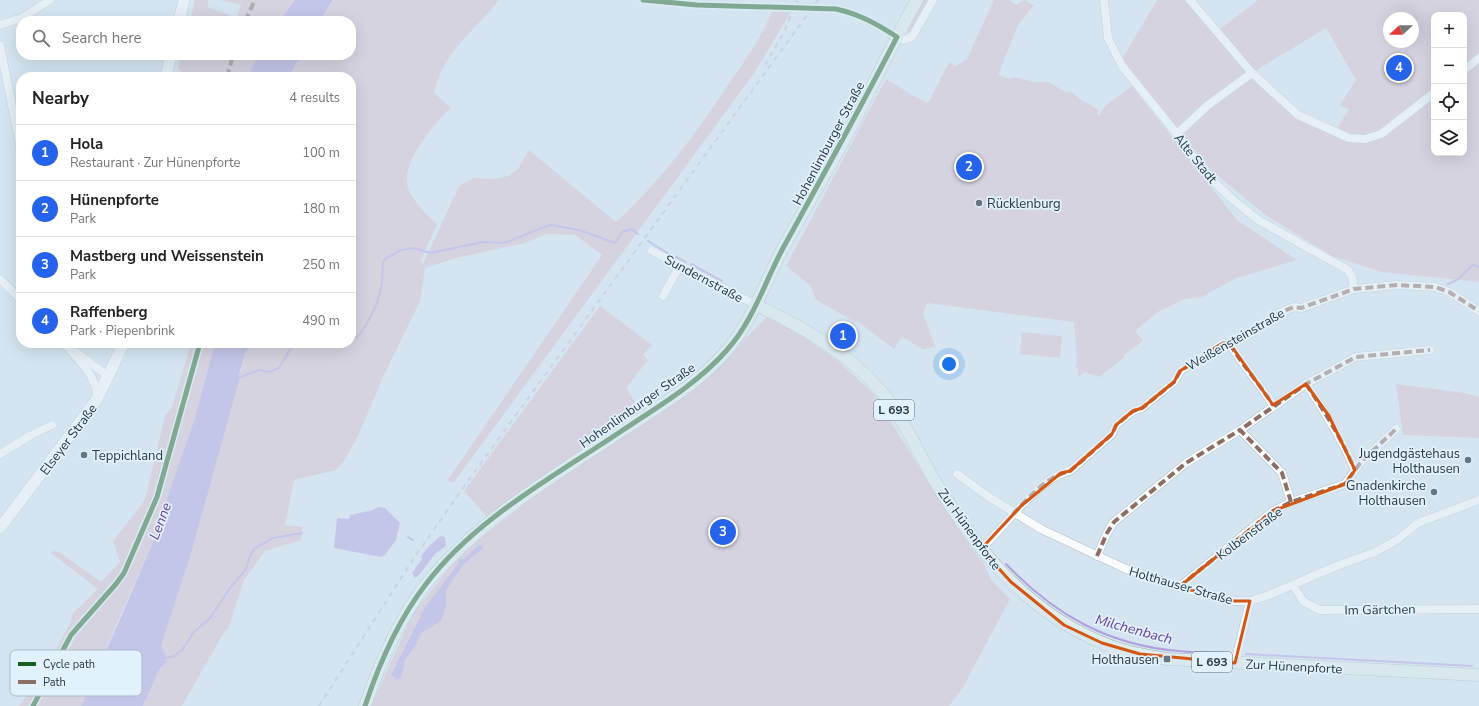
<!DOCTYPE html>
<meta charset="utf-8">
<style>
:root{--surface:#fff;--page:#f2f2f2;--text:#222;--muted:#767676;--line:#e0e0e0;--accent:#2563eb}
body{margin:0;font-family:"Nunito Sans",sans-serif;background:var(--page);color:var(--text)}
.controls{position:absolute;right:12px;top:12px;display:grid;overflow:hidden;border-radius:8px;box-shadow:0 4px 16px #0002}
.controls button{width:36px;height:36px;display:grid;place-items:center;padding:0;border:0;border-bottom:1px solid var(--line);background:var(--surface);color:var(--text);font:20px sans-serif}
.compass{position:absolute;left:1383px;top:12px;width:36px;height:36px;border-radius:50%;background:var(--surface);box-shadow:0 4px 16px #0002;rotate:248deg}
.you{position:absolute;left:949px;top:364px;width:14px;height:14px;margin:-10px;border:3px solid #fff;border-radius:50%;background:#1a73e8;box-shadow:0 0 0 6px #1a73e833}
.badge{display:grid;place-items:center;width:26px;height:26px;border-radius:50%;background:var(--accent);color:#fff;font-size:13px;font-weight:700}
.pin{position:absolute;translate:-50% -50%;border:2px solid #fff;box-shadow:0 1px 4px #0006}
.list{margin:0;padding:0;list-style:none}
h2{display:flex;justify-content:space-between;align-items:center;height:52px;margin:0;padding:0 16px;font-size:17px}
h2 small{font-size:13px;font-weight:400;color:var(--muted)}
.list li{display:grid;grid-template-columns:26px 1fr auto;gap:12px;align-items:center;box-sizing:border-box;height:56px;padding:0 16px;border-top:1px solid var(--line)}
.list b{display:block;font-size:15px;white-space:nowrap}
.list p{margin:0;font-size:13px;white-space:nowrap;color:var(--muted)}
.list em{font-size:13px;font-style:normal;color:var(--muted)}
.icon{flex:none;width:22px;height:22px;fill:none;stroke:currentColor;stroke-width:2;stroke-linecap:round;stroke-linejoin:round}
.map{position:relative;flex:none;width:1479px;height:706px;overflow:hidden}
.search{position:absolute;background:var(--surface);box-shadow:0 4px 16px #0002;left:16px;top:16px;width:340px;height:44px;display:flex;align-items:center;gap:10px;box-sizing:border-box;padding:0 14px;border-radius:16px;color:var(--muted);font-size:15px}
.panel{position:absolute;background:var(--surface);box-shadow:0 4px 16px #0002;left:16px;top:72px;width:340px;height:276px;border-radius:16px}
.map>svg:first-child{display:block}
</style>
<div class="map">
<svg width="1479" height="706" viewBox="0 0 1479 706">
<rect width="100%" height="100%" fill="#d4e5f1"/>
<g fill="#d8bdcd" fill-rule="evenodd">
<polygon points="195,0 208,0 208,7 237,18 241,5 220,0 295,0 280,21 190,21"/>
<path d="M 334,0 L 499,0 C 474,32 444,50 434,93 L 451,108 C 434,123 403,161 407,184 C 410,199 427,215 437,224 L 421,260 L 423,264 L 459,186 L 473,178 L 494,179 L 508,176 L 518,169 L 529,150 L 616,222 C 659,183 694,136 726,88 C 743,63 761,39 772,12 L 791,12 L 755,72 L 454,482 L 447,481 L 602,255 L 575,235 L 546,234 L 525,243 L 456,258 L 425,268 L 420,301 L 384,375 L 357,438 L 344,461 L 336,470 L 294,480 L 285,525 L 303,527 L 301,540 L 265,551 L 244,580 L 228,629 L 224,632 L 182,706 L 143,706 L 159,670 L 166,662 L 166,656 L 161,646 L 190,557 L 245,354 L 252,343 L 351,343 L 351,77 L 289,77 L 301,55 L 351,55 L 351,21 L 320,21 Z"/>
<polygon points="923,0 928,0 915,23 912,33 909,34 908,30"/>
<polygon points="994,0 1009,0 1016,5 1024,0 1034,5 1018,25 998,75 1011,79 1013,77 1034,82 1048,82 1066,92 1071,92 1080,99 1099,110 1097,114 1099,116 1105,106 1132,86 1237,220 1297,260 1236,278 1202,297 1185,299 1159,311 1135,331 1143,341 1124,355 1124,358 1099,377 1085,372 1078,377 1078,369 1076,368 1077,361 1074,322 927,303 923,314 935,346 924,350 902,337 894,349 857,321 855,322 815,299 811,286 786,266 886,79 912,95 928,103 949,62 955,66 967,59"/>
<path d="M 1157,0 L 1188,0 L 1215,33 L 1258,0 L 1479,0 L 1479,282 L 1382,272 L 1332,256 L 1264,214 L 1211,170 L 1122,59 ZM 1434,15 L 1464,15 L 1464,153 L 1434,153 ZM 1389,18 L 1413,18 L 1413,42 L 1389,42 ZM 1326,28 L 1356,80 L 1340,105 L 1349,109 L 1335,132 L 1298,115 L 1252,73 Z"/>
<polygon points="181,55 258,55 248,77 186,77 178,69"/>
<polygon points="600,306 652,345 643,355 648,360 626,388 644,416 490,520 464,491"/>
<polygon points="769,315 781,321 837,360 872,392 957,527 985,566 991,580 1010,599 962,689 949,706 371,706 413,613 464,550 571,469 721,363"/>
<polygon points="1022,332 1062,336 1060,358 1020,354"/>
<polygon points="191,343 215,343 194,421 172,483 158,530 83,701 81,706 37,706 81,627 122,581 118,578 78,623 32,706 19,706 45,671 71,621 73,613 98,589 51,553 53,551 59,552 101,582 120,562 113,541 145,500 165,416 172,407"/>
<polygon points="1396,384 1465,393 1479,397 1479,438 1403,435"/>
</g>
<g fill="#b0a0dd">
<polygon points="295,0 333,0 320,21 280,21"/>
<polygon points="258,55 301,55 289,77 248,77"/>
<polygon points="215,343 252,343 245,354 239,374 240,377 190,557 161,646 166,656 166,662 159,670 143,706 81,706 118,624 158,530 172,483 194,421"/>
<polygon points="378,507 385,508 400,523 396,540 385,555 381,557 334,548 337,518 349,519 350,515 373,510"/>
<polygon points="441,536 445,537 446,546 435,554 419,575 415,578 412,573 422,559 421,556 429,546"/>
<polygon points="479,545 483,546 483,548 463,565 448,587 446,592 446,607 441,621 421,633 416,645 405,660 401,678 397,680 391,675 425,607 459,563 459,559 464,559"/>
</g>
<g fill="none" stroke-linecap="round" stroke-linejoin="round">
<g stroke="#b0a0dd" stroke-width="2">
<polyline points="648,241 669,254"/>
<polyline points="676,257 686,262"/>
<polyline points="691,264 722,281"/>
<polyline points="1448,284 1457,280 1473,265 1479,267"/>
<path d="M 351,341 C 364,336 379,301 381,288 C 383,280 382,271 383,263 L 385,259 L 401,250 L 414,248 L 430,253 L 483,242 L 505,243 L 541,228 L 551,225 L 579,230 L 615,243 L 623,231 L 627,231 L 631,229 L 638,234"/>
<polyline points="238,378 259,370 270,372 279,368 294,343"/>
<polyline points="408,537 413,540"/>
<path d="M 1006,564 C 1054,614 1107,645 1178,651 C 1195,653 1213,652 1230,653"/>
<polyline points="1246,654 1472,666"/>
<polyline points="163,659 174,656 182,650 194,632 210,618 230,588 246,569 250,556 254,549 273,538 302,533"/>
</g>
<g stroke="#afbec9" stroke-width="9">
<g id="minor">
<polyline points="1104,0 1108,38 1122,66 1177,134 1207,175 1231,198 1258,220 1348,270 1352,277 1354,289"/>
<polyline points="1190,0 1252,73"/>
<polyline points="0,25 22,18 50,0"/>
<polyline points="897,37 904,40 912,37 933,0"/>
<polyline points="0,45 21,150"/>
<polyline points="1464,70 1479,58"/>
<polyline points="1177,134 1208,105 1252,73 1298,115 1349,138 1365,139 1381,134 1434,93"/>
<polyline points="652,251 756,305"/>
<polyline points="0,279 21,300"/>
<polyline points="663,296 680,265"/>
<path d="M 64,343 C 77,359 97,375 97,397"/>
<path d="M 1230,344 C 1243,366 1260,384 1273,405"/>
<polyline points="76,352 109,377"/>
<path d="M 1306,384 C 1325,412 1342,439 1355,470"/>
<polyline points="0,454 31,435 52,425"/>
<polyline points="957,474 989,497 1041,529 1126,569 1179,587 1234,601 1250,601 1269,595 1334,567 1375,552 1397,540 1418,523 1479,500"/>
<polyline points="1291,502 1282,473 1240,430 1306,384 1356,357 1430,350"/>
<path d="M 981,549 C 1005,527 1039,477 1070,471 L 1112,434 L 1116,425 L 1133,411 L 1142,408 L 1174,382 L 1180,371 L 1223,343 L 1230,344 L 1271,321 L 1274,315 L 1294,307 L 1301,308 L 1354,289 L 1397,285 L 1435,287 L 1449,292 L 1479,311"/>
<polyline points="1097,556 1107,533 1114,522 1186,463 1240,430"/>
<polyline points="1293,585 1303,601 1319,610 1479,609"/>
<polyline points="1179,587 1273,511 1291,502 1345,484 1361,462 1396,429"/>
<polyline points="1235,663 1250,601"/>
</g>
</g>
<g stroke="#afbec9" stroke-width="12">
<g id="secondary">
<polyline points="179,21 184,0"/>
<polyline points="166,77 171,55"/>
<polyline points="0,528 97,399 124,343"/>
</g>
</g>
<g stroke="#9ab0b4" stroke-width="13">
<g id="primary">
<path d="M 756,305 C 801,326 847,352 880,390 C 902,415 916,449 933,478 C 974,547 1026,612 1103,643 C 1123,652 1145,655 1167,659 L 1479,675"/>
<path d="M 365,706 C 378,667 401,615 427,583 C 480,519 554,476 623,430 C 659,406 700,383 728,349 C 753,319 765,282 783,248 C 805,209 828,170 849,131 C 872,88 892,43 917,0"/>
</g>
</g>
<use href="#minor" stroke="#f9fbfd" stroke-width="8"/>
<use href="#secondary" stroke="#f9fbfd" stroke-width="11"/>
<use href="#primary" stroke="#e1ecec" stroke-width="12"/>
<g stroke="#bbc0c4" stroke-width="2" stroke-dasharray="5 5" stroke-linecap="butt">
<polyline points="765,65 784,32 797,0"/>
<polyline points="319,706 414,558 465,485 818,0"/>
</g>
<g stroke="#8d6e63" stroke-width="4" stroke-dasharray="8 4" stroke-linecap="butt">
<polyline points="245,21 255,0"/>
<polyline points="227,77 233,55"/>
<path d="M 1230,344 C 1243,366 1260,384 1273,405"/>
<path d="M 1306,384 C 1325,412 1342,439 1355,470"/>
<polyline points="1291,502 1282,473 1240,430 1306,384 1356,357 1430,350"/>
<path d="M 1013,514 C 1028,498 1048,475 1070,471 L 1112,434 L 1116,425 L 1133,411 L 1142,408 L 1174,382 L 1180,371 L 1223,343 L 1230,344 L 1271,321 L 1274,315 L 1294,307 L 1301,308 L 1354,289 L 1397,285 L 1435,287 L 1449,292 L 1479,311"/>
<polyline points="1097,556 1107,533 1114,522 1186,463 1240,430"/>
<polyline points="1179,587 1273,511 1291,502 1345,484 1361,462 1396,429"/>
</g>
<g stroke="#e2f2fd" stroke-width="8">
<g id="cycleway">
<polyline points="33,706 71,635 116,584 124,573 157,497 200,343"/>
<path d="M 365,706 C 379,664 398,620 426,584 C 476,518 555,476 623,430 C 659,406 698,383 727,350 C 753,321 764,284 782,250 C 821,179 860,109 897,37 C 877,24 859,14 836,9 L 697,5 L 643,0"/>
</g>
</g>
<use href="#cycleway" stroke="#1b5e20" stroke-width="5"/>
</g>
<path d="M0 0H1479V706H0ZM 1223,343 L 1230,344 L 1273,405 L 1306,384 L 1329,416 L 1355,470 L 1345,484 L 1273,511 L 1179,587 L 1234,601 L 1250,601 L 1235,663 L 1140,654 L 1102,643 L 1064,625 L 1011,582 L 981,549 L 1021,506 L 1061,473 L 1070,471 L 1112,434 L 1116,425 L 1133,411 L 1142,408 L 1174,382 L 1180,371 Z" fill="#d4e5f1" fill-opacity=".55" fill-rule="evenodd"/>
<path fill="none" stroke="#d55612" stroke-width="3" stroke-linejoin="round" d="M 1223,343 L 1230,344 L 1273,405 L 1306,384 L 1329,416 L 1355,470 L 1345,484 L 1273,511 L 1179,587 L 1234,601 L 1250,601 L 1235,663 L 1140,654 L 1102,643 L 1064,625 L 1011,582 L 981,549 L 1021,506 L 1061,473 L 1070,471 L 1112,434 L 1116,425 L 1133,411 L 1142,408 L 1174,382 L 1180,371 Z"/>
<g fill="#657581" stroke="#e2f2fd" stroke-width="1.5">
<circle cx="979" cy="203" r="4"/>
<circle cx="84" cy="455" r="4"/>
<circle cx="1468" cy="460" r="4"/>
<circle cx="1434" cy="492" r="4"/>
<rect x="1163" y="655" width="8" height="8" rx="2"/>
</g>
<g text-anchor="middle" stroke-width="3.5" stroke-linejoin="round" paint-order="stroke">
<g fill="#e2f2fd" stroke="#60707c" stroke-width="1">
<rect x="874" y="400" width="40" height="20" rx="3"/>
<rect x="1192" y="652" width="40" height="20" rx="3"/>
</g>
<g font-size="12" font-weight="bold" fill="#293944">
<text x="894" y="414">L 693</text>
<text x="1212" y="666">L 693</text>
</g>
<g font-size="13" fill="#293944" stroke="#e2f2fd">
<text transform="translate(828 143) rotate(-62)" y="5">Hohenlimburger Straße</text>
<text transform="translate(1196 158) rotate(51)" y="5">Alte Stadt</text>
<text transform="translate(704 278) rotate(28)" y="5">Sundernstraße</text>
<text transform="translate(1235 339) rotate(-30)" y="5">Weißensteinstraße</text>
<text transform="translate(637 405) rotate(-35)" y="5">Hohenlimburger Straße</text>
<text transform="translate(68 439) rotate(-53)" y="5">Elseyer Straße</text>
<text transform="translate(970 529) rotate(54)" y="5">Zur Hünenpforte</text>
<text transform="translate(1249 533) rotate(-37)" y="5">Kolbenstraße</text>
<text transform="translate(1181 585) rotate(16)" y="5">Holthauser Straße</text>
<text transform="translate(1380 609) rotate(-1)" y="5">Im Gärtchen</text>
<text transform="translate(1294 666) rotate(3)" y="5">Zur Hünenpforte</text>
</g>
<g font-size="13" fill="#293944" stroke="#e2f2fd" text-anchor="end">
<text x="987" y="208" text-anchor="start">Rücklenburg</text>
<text x="1460" y="458">Jugendgästehaus<tspan x="1460" dy="15">Holthausen</tspan></text>
<text x="92" y="460" text-anchor="start">Teppichland</text>
<text x="1426" y="490">Gnadenkirche<tspan x="1426" dy="15">Holthausen</tspan></text>
<text x="1159" y="664">Holthausen</text>
</g>
<g font-size="14" font-style="italic" fill="#653d9e" stroke="#e2f2fd">
<text transform="translate(160 521) rotate(-69)" y="5">Lenne</text>
<text transform="translate(1134 629) rotate(15)" y="5">Milchenbach</text>
</g>
</g>
<rect x="10" y="650" width="132" height="46" rx="6" fill="#e2f2fd" stroke="#aabac6" stroke-width="1"/>
<rect x="18" y="662" width="18" height="4" fill="#1b5e20"/>
<rect x="18" y="680" width="18" height="4" fill="#8d6e63"/>
<g font-size="11" fill="#293944">
<text x="43" y="668">Cycle path</text>
<text x="43" y="686">Path</text>
</g>
</svg>
<div class="controls">
<button>+</button>
<button>−</button>
<button><svg class="icon" aria-label="locate" viewBox="0 0 24 24"><circle cx="12" cy="12" r="6"/><path d="M12 2v4M12 18v4M2 12h4M18 12h4"/></svg></button>
<button><svg class="icon" aria-label="layers" viewBox="0 0 24 24"><path d="M12 4l9 5-9 5-9-5zM3 14l9 5 9-5"/></svg></button>
</div>
<svg class="compass" viewBox="-18 -18 36 36"><path d="M0-13l5 13h-10z" fill="#e53935"/><path d="M0 13l5-13h-10z" fill="#767676"/></svg>
<div class="you"></div>
<div class="pin badge" style="left:843px;top:336px">1</div>
<div class="pin badge" style="left:969px;top:167px">2</div>
<div class="pin badge" style="left:723px;top:532px">3</div>
<div class="pin badge" style="left:1399px;top:68px">4</div>
<div class="search"><svg class="icon" aria-label="search" viewBox="0 0 24 24"><circle cx="10" cy="10" r="6"/><path d="M15 15l6 6"/></svg>Search here</div>
<section class="panel">
<h2>Nearby<small>4 results</small></h2>
<ul class="list">
<li><span class="badge">1</span><div><b>Hola</b><p>Restaurant · Zur Hünenpforte</p></div><em>100 m</em></li>
<li><span class="badge">2</span><div><b>Hünenpforte</b><p>Park</p></div><em>180 m</em></li>
<li><span class="badge">3</span><div><b>Mastberg und Weissenstein</b><p>Park</p></div><em>250 m</em></li>
<li><span class="badge">4</span><div><b>Raffenberg</b><p>Park · Piepenbrink</p></div><em>490 m</em></li>
</ul>
</section>
</div>
